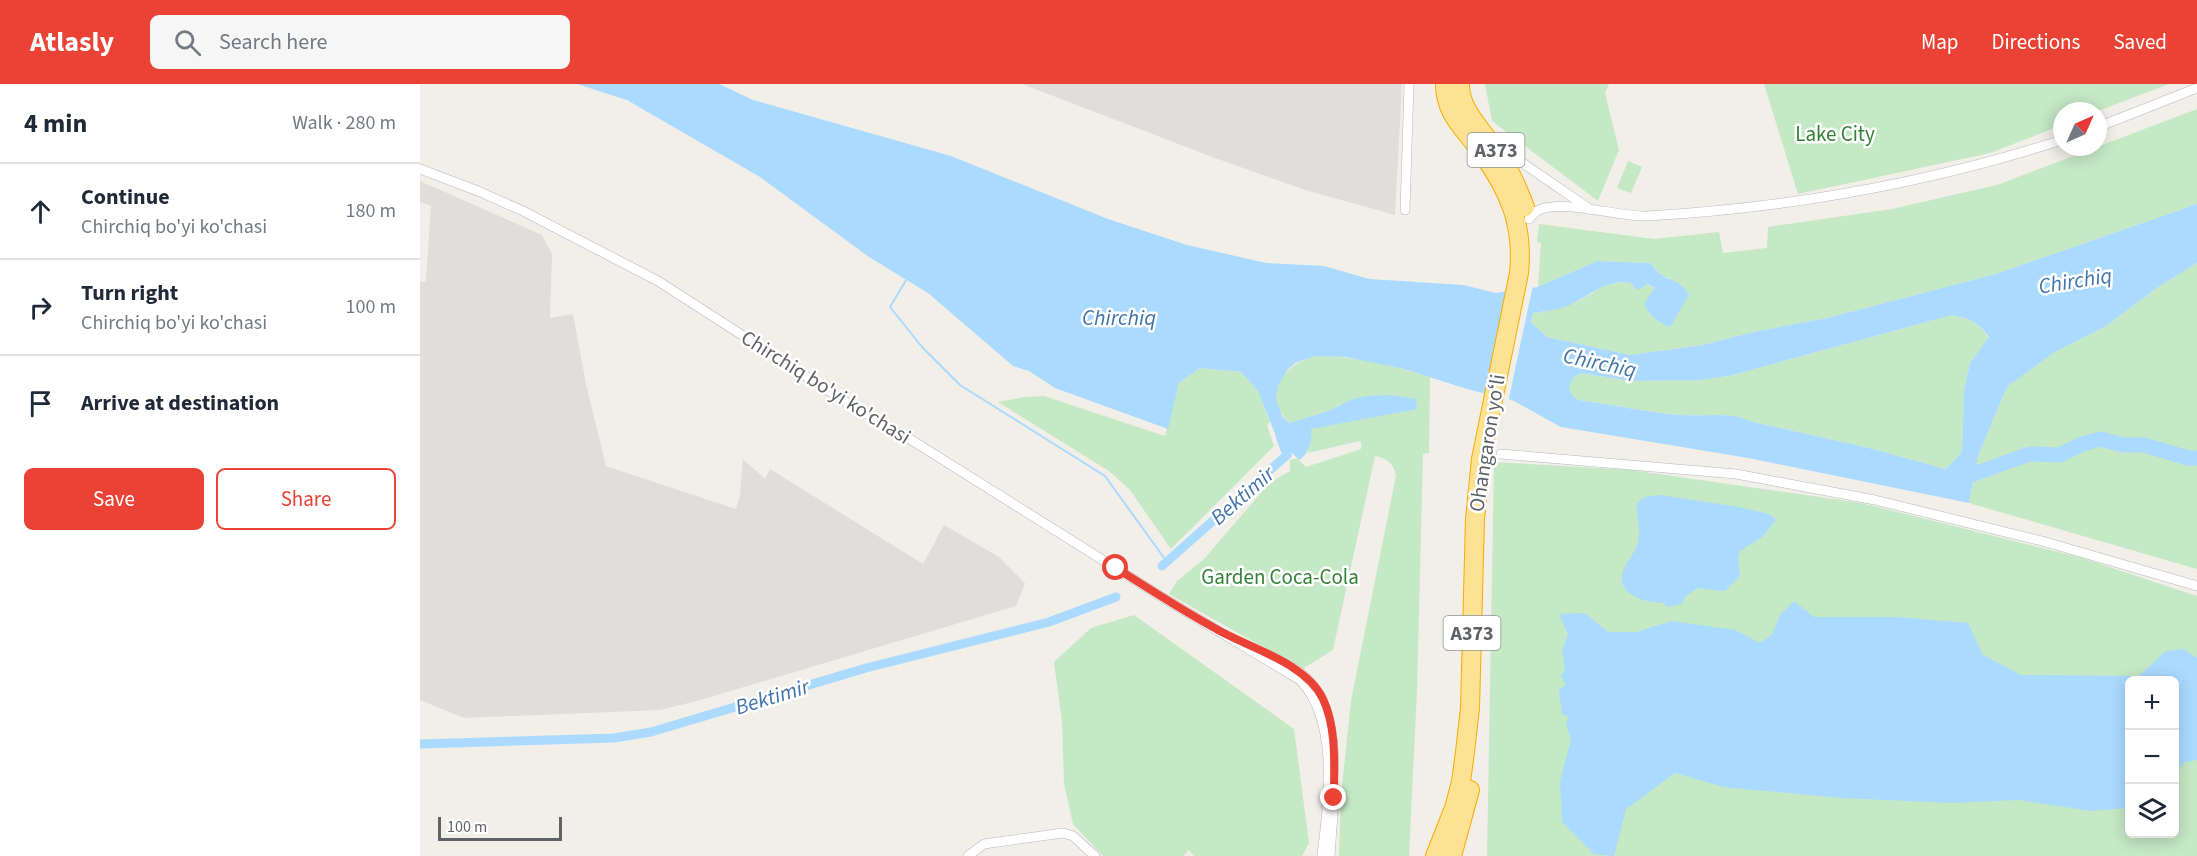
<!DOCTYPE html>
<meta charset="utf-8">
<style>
:root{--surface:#fff;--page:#f6f6f7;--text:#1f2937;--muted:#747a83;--line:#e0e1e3;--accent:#ea4335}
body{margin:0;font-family:"Source Sans 3",sans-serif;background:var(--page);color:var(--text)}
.controls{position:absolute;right:18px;bottom:18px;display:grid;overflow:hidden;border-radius:9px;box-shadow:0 3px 15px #0003}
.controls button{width:54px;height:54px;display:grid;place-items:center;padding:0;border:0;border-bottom:2px solid var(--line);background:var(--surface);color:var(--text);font:30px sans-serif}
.compass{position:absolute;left:1633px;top:18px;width:54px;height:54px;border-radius:50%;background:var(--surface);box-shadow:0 3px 15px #0003;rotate:45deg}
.scale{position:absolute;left:18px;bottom:15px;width:124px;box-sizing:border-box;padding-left:6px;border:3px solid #5f6368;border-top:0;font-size:16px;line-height:21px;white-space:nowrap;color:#5f6368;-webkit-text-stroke:4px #fff;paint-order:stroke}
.stop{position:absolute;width:18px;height:18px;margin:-14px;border:4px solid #ea4335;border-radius:50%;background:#fff}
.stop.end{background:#ea4335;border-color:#fff;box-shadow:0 2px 6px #0008}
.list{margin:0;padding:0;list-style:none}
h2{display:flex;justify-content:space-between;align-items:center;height:78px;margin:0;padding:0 24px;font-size:26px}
h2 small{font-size:20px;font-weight:400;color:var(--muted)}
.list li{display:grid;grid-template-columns:39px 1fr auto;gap:18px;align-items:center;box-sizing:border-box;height:96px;padding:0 24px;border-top:2px solid var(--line)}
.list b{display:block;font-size:22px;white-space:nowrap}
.list p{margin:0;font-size:20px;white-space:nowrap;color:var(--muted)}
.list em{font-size:20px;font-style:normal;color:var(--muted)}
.actions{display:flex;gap:12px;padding:18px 24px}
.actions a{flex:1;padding:14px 0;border:2px solid var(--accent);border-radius:9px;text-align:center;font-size:21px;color:var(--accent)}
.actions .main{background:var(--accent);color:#fff}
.icon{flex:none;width:33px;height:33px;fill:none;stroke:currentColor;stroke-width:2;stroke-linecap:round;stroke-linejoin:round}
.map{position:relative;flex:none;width:1777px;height:772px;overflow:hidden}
header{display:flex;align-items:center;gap:36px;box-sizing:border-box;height:84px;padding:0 30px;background:var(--accent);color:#fff}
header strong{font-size:28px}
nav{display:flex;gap:33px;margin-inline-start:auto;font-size:21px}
.search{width:420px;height:54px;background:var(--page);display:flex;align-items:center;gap:15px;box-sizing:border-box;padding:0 21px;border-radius:9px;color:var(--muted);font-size:22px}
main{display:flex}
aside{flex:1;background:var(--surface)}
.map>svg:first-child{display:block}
</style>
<header>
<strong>Atlasly</strong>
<div class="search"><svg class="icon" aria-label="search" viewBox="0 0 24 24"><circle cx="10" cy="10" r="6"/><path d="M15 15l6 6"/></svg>Search here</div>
<nav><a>Map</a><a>Directions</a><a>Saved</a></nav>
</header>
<main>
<aside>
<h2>4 min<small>Walk · 280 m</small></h2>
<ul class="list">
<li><svg class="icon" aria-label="ahead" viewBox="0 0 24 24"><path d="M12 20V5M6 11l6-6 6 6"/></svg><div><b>Continue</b><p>Chirchiq bo'yi ko'chasi</p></div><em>180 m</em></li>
<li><svg class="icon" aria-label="right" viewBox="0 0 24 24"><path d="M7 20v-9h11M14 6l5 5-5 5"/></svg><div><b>Turn right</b><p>Chirchiq bo'yi ko'chasi</p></div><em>100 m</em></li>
<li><svg class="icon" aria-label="arrive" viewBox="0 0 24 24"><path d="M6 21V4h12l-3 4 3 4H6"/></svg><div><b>Arrive at destination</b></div></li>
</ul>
<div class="actions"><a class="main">Save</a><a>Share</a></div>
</aside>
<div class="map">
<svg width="1777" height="772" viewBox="0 0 1777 772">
<rect width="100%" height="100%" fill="#f1efe8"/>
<g fill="#e0deda">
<polygon points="602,0 982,0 975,131 885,106 795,74"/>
<polygon points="0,97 122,151 132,170 130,234 153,230 166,300 186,382 316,425 320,411 323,375 345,395 350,385 503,480 524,441 579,473 605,499 596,522 277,617 240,626 44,634 0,616 0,198 6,197 11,122 0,118"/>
</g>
<g fill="#c5e8c5" fill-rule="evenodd">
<polygon points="1065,0 1189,0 1185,9 1199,66 1178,117 1072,37"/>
<polygon points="1344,0 1749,0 1678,27 1642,27 1642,41 1570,69 1378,110"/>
<path d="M 1777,25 L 1777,120 L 1576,190 L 1407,234 L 1333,248 L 1283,261 L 1210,271 L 1127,253 L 1111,238 L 1113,229 C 1130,227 1148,223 1164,214 C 1183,203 1188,197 1212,199 C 1221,200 1227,199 1235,204 L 1251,194 L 1243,193 L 1230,179 L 1177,177 L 1118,203 L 1121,159 L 1117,158 L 1119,140 L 1234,155 L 1299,148 L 1303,169 L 1347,164 L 1348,143 L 1472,125 L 1577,101 Z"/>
<polygon points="1208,77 1222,83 1211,109 1197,104"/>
<polygon points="1777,179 1777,485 1549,419 1558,372 1587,303 1633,269 1686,242 1737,204"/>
<path d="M 1532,231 C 1551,235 1558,238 1569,254 L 1550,279 L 1544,307 L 1542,368 L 1526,385 L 1445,363 L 1333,338 C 1309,327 1286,333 1260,331 C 1226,328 1193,321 1159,316 L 1154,313 L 1149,305 L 1152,295 L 1161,289 L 1210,297 L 1279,296 L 1309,292 Z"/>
<path d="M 897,272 C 936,272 974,282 1010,293 L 1009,369 L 1003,370 L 997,606 L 989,772 L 919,772 L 921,711 L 931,617 L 976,392 C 974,380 967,374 955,372 L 913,566 L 882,585 L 749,510 L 757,497 L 784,475 L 845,404 L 854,396 L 870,387 L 870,376 L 877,374 L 886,383 L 941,365 L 941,358 L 939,357 L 888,369 L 891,355 L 891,345 L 921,320 L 908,327 L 869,339 C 840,310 863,279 897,272 Z"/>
<polygon points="780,284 821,288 838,307 850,338 847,341 854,362 751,465 710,406 689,387 578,318 604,313 624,312 745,352 759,299"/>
<path d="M 1074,378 L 1211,386 L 1441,419 L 1662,474 L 1777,512 L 1777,772 L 1067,772 ZM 1710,596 L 1754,596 L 1754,750 L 1710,750 Z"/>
<polygon points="714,531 874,645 889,759 882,772 774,772 769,766 763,772 683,772 653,740 644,700 642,638 634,578 671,544"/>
</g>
<g fill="#aadaff" fill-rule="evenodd">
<path d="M 157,0 L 299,0 L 333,16 L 531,72 L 688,135 L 767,161 L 846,179 L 904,182 L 949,195 L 1043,201 L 1076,209 L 1118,203 L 1177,177 L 1230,179 C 1234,183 1239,191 1245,193 C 1255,197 1263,200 1269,211 L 1250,243 C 1239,240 1229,230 1224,220 L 1235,204 L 1228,200 L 1217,206 L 1211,199 C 1185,194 1168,214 1145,223 C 1135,226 1124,227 1113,229 L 1111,238 L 1127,253 L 1210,271 L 1283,261 L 1333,248 L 1407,234 L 1576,190 L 1777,120 L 1777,179 L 1737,204 L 1686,242 L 1633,269 L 1587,303 L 1558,372 L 1549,419 L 1328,374 L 1141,343 L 1092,316 L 1047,305 L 984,285 L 926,273 L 897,272 L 886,275 L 875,279 L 867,286 L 858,302 L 856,315 L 862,332 L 869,339 L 908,327 L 933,315 L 947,312 L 970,311 L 996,315 L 997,325 L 891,345 C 892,358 890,367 880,376 L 858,357 L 838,307 L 821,288 L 780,284 L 759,299 L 748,345 L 635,304 L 609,287 L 593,282 L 508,209 L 449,173 L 340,93 L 207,16 ZM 1532,231 C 1551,235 1558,238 1569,253 L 1550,279 L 1544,307 L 1542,368 L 1526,385 L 1445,363 L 1333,338 C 1309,327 1286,333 1260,331 C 1226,328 1193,321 1159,316 L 1154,313 L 1149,305 L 1152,295 L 1161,289 L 1210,297 L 1279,296 L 1309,292 Z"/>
<path d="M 1240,411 L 1319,423 L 1349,430 L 1356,436 L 1342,453 L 1320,467 L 1318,474 L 1320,492 L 1305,507 L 1277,504 L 1265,513 L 1262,520 L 1247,523 L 1244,519 C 1228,519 1199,512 1202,491 C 1204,480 1214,471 1217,461 C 1222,447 1216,433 1217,419 L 1225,413 Z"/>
<polygon points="1374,517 1394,533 1475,533 1548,539 1563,571 1601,591 1719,592 1746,567 1763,565 1777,574 1777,676 1765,678 1755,687 1754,596 1710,596 1708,724 1671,727 1599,716 1532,719 1422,714 1303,703 1255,689 1206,725 1194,772 1174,770 1142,738 1140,697 1151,656 1146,640 1149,633 1142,630 1139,605 1146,601 1141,592 1145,585 1142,567 1148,550 1139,530 1165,529 1188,548 1217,548 1251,537 1315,546 1340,559 1352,551 1360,531"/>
</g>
<polygon fill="#f1efe8" points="1113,201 1088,319 1067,313 1090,204"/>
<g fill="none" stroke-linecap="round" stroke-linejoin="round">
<polyline stroke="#aadaff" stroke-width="2" points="488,193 470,223 502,263 540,301 685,392 747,478"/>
<g stroke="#aadaff" stroke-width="9">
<polyline points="742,482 867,371 860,352"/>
<polyline points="0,660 194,654 231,648 446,584 629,538 696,513"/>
</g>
<polyline stroke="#aadaff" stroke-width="15" points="1535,394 1551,391 1610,370 1640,371 1662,360 1681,355 1703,361 1724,361 1768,374 1777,374"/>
<g stroke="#b5b8bc" stroke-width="10">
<g id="street">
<polyline points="1678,43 1777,4"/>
<polyline points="1081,64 1168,124"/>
<path d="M 0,85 L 58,107 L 103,127 L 238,197 L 429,320 L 485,352 L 745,515 L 880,596 C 920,638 908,719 902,772"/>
<polyline points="985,126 989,0"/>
<path d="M 1109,135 C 1112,132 1114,128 1119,126 C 1142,115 1199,133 1227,132 C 1367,124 1508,99 1642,56"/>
<polyline points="1081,370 1316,390 1455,416 1622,457 1777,502"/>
<path d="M 874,584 C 909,607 914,647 914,686"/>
<polyline points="548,772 564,760 643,749 653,752 675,772"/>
<polyline points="910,772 914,715"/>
</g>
</g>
<g stroke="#f9ab00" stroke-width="20">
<g id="highway">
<path d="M 1040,0 C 1039,28 1069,53 1083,76 C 1092,91 1099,107 1105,123"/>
<path d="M 1015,772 L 1034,724 L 1041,698 L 1045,668 L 1050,624 L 1055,435 L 1061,375 L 1099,189 C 1104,141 1089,106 1061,68 C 1045,45 1025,31 1025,0"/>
<polyline points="1032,772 1050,706"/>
</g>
</g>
<use href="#street" stroke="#fff" stroke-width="9"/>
<use href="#highway" stroke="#fde293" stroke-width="18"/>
</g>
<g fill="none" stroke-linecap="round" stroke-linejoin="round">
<path stroke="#ea4335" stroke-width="8" d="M 696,484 C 729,505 763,527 798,546 C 830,564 886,579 903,615 C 917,645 914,682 914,714"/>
</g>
<g text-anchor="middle" stroke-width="5" stroke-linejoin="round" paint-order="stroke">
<g fill="#fff" stroke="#8f9295" stroke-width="1.5">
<rect x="1047.5" y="49" width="57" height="34" rx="4.5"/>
<rect x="1023.5" y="532" width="57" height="34" rx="4.5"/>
</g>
<g font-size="20" font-weight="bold" fill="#5f6368">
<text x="1076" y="73">A373</text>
<text x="1052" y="556">A373</text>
</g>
<g font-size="21" fill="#348238" stroke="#fff">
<text x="1415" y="57">Lake City</text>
<text x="860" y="500">Garden Coca-Cola</text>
</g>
<g font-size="21" fill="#5f6368" stroke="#fff">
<text transform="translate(406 303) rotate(32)" y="7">Chirchiq bo'yi ko'chasi</text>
<text transform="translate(1067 359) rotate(-81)" y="7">Ohangaron yoʻli</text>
</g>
<g font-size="22" font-style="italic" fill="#4174aa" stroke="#fff">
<text transform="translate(1655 196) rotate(-9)" y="8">Chirchiq</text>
<text x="699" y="241">Chirchiq</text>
<text transform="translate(1180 278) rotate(12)" y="8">Chirchiq</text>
<text transform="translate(822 411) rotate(-41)" y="8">Bektimir</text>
<text transform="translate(352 612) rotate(-17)" y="8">Bektimir</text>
</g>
</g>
</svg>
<div class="controls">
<button>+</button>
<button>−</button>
<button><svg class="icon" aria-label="layers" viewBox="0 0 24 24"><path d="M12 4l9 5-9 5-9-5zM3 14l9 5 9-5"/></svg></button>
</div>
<svg class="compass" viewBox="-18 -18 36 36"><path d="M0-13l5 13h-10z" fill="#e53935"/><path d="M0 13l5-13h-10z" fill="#747a83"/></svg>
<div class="scale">100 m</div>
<div class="stop" style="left:696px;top:484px"></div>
<div class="stop end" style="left:914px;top:714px"></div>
</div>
</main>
